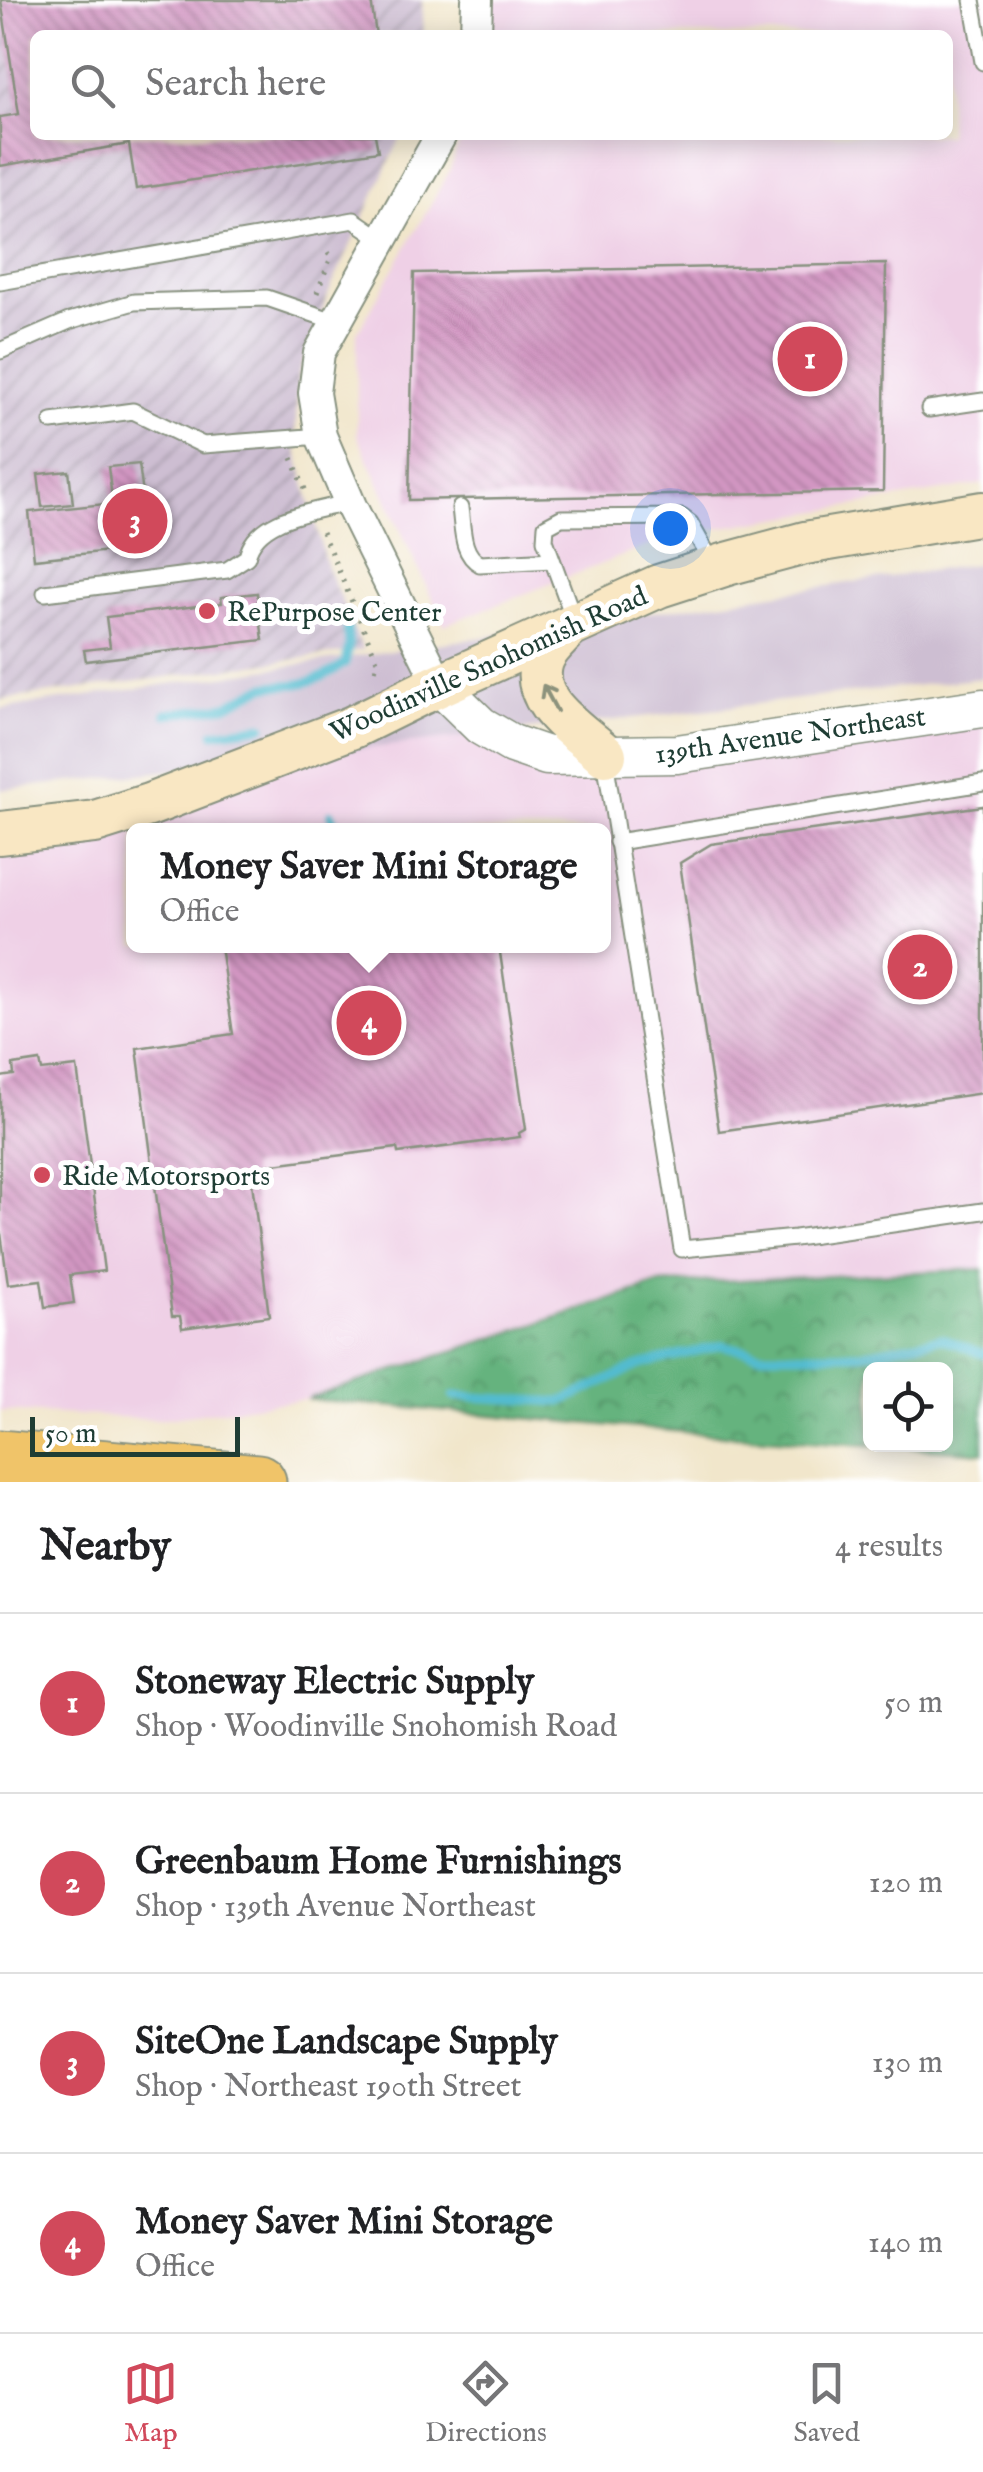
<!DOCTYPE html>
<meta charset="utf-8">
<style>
:root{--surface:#fff;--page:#f6f6f6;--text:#202124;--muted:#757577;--line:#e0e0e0;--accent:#d1495b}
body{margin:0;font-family:"IM FELL English",serif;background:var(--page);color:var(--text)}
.controls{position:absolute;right:30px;bottom:30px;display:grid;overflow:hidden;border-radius:15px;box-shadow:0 5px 25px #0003}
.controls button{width:90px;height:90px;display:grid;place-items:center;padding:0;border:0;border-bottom:2px solid var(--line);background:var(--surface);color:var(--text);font:50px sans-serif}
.scale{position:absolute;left:30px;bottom:25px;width:210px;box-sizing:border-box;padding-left:10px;border:5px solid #1f3d34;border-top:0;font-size:28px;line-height:35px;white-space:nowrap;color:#1f3d34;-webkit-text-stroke:8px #fff;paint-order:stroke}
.you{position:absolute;left:670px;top:528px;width:35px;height:35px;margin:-25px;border:8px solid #fff;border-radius:50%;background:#1a73e8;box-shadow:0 0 0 15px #1a73e833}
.badge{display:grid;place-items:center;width:65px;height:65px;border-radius:50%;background:var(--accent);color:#fff;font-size:32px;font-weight:700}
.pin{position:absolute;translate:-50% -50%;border:5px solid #fff;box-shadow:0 2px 10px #0006}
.popup{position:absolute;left:126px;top:823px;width:485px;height:130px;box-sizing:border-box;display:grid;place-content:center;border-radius:15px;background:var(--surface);filter:drop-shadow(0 2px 8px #0005);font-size:32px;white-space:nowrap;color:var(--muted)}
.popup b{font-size:38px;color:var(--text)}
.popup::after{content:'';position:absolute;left:50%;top:100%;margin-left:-20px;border:20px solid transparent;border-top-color:var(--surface)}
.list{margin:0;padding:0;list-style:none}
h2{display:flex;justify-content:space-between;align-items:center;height:130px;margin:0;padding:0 40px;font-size:42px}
h2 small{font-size:32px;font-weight:400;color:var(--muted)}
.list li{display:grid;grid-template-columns:65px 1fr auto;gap:30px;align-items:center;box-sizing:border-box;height:180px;padding:0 40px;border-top:2px solid var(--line)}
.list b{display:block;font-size:38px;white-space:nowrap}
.list p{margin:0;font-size:32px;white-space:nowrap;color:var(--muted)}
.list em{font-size:32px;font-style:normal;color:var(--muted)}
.icon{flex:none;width:55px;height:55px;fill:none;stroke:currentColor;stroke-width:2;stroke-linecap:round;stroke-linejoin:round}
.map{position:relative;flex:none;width:983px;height:1482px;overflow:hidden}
.search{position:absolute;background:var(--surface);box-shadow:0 5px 25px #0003;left:30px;right:30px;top:30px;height:110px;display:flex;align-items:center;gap:25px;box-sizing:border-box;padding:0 35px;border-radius:15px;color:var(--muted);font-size:38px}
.sheet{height:850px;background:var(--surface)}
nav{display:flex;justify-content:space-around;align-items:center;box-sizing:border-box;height:140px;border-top:2px solid var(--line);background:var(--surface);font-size:28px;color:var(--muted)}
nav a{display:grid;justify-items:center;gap:5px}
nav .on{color:var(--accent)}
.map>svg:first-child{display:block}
</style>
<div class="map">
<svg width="983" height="1482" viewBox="0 0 983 1482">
<defs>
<pattern id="industrial-furrows" width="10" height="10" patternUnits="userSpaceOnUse" patternTransform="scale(2.5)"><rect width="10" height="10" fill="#cdbed2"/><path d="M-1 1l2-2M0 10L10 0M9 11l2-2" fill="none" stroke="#a69cab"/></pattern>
<pattern id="forest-crowns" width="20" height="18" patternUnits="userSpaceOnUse" patternTransform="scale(2.5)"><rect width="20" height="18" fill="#65b37e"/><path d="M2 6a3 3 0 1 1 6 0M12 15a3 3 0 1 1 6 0" fill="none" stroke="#539368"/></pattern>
<pattern id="building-back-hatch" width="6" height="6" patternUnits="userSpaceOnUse" patternTransform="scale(2.5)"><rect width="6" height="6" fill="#d397c3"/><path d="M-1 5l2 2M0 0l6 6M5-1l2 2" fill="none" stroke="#ab7c9f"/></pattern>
</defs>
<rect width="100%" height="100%" fill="#fff"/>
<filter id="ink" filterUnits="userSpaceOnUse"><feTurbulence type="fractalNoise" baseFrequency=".01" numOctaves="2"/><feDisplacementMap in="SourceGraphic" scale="20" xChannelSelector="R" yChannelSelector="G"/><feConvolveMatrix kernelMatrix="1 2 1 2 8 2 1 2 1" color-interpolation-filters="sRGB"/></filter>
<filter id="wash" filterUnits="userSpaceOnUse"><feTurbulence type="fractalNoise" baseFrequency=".0048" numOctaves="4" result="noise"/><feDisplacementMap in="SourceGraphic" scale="40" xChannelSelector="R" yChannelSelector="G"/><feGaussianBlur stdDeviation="2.25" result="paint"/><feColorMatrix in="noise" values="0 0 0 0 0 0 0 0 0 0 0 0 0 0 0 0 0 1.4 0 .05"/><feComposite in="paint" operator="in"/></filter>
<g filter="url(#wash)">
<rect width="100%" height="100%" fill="#f1e6cb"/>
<g fill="#efd0e6" fill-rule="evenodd">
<polygon points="487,0 983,0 983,484 676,535 444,625 357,435 357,333 449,172 462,135 948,135 948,35 485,35"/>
<path d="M 983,708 L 983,1269 L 658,1284 L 307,1399 L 158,1419 L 0,1411 L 0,831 L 353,727 L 481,726 L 605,755 ZM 134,830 L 604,830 L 604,946 L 134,946 Z"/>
</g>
<polygon fill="url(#industrial-furrows)" points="0,0 422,0 424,35 35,35 35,135 402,135 329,292 298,374 295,443 326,565 363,650 0,700"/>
<polygon fill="#cdbed2" points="983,563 983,678 0,790 0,709"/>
<path fill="url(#forest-crowns)" stroke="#427859" stroke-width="2.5" fill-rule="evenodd" d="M 983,1269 L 983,1453 L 707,1434 L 307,1399 L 658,1284 ZM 870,1370 L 946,1370 L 946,1444 L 870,1444 Z"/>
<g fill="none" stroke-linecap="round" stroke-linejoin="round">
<g stroke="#52bbcf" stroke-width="9">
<path d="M 259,690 C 270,683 285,686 299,684 C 317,681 331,674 345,663 L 349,646 L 347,625"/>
<polyline points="166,714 226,706 259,689"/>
<polyline points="214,733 263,726"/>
<polyline points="331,814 338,827"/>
<polyline points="454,1396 561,1402 640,1365 722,1345 760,1354 862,1354 942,1338 983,1354"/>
</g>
</g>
<g id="blocks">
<g fill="url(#building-back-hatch)">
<polygon points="1,0 371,0 376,35 35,35 35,135 375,135 378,151 136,189 129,144 0,166 0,117 19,114"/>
<polygon points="886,264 883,491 409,500 414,273"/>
<polygon points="139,464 143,495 112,498 108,467"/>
<polygon points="69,471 73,504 42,507 38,474"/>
<polygon points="142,500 147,547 34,559 29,512"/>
<polygon points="257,593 263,640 86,661 84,650 110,647 106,617 222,603 221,597"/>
<polygon points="983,806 983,1093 719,1131 680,863 711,844"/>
<polygon points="220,946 499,946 526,1129 519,1133 520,1137 398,1153 397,1148 250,1167 269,1316 182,1328 180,1316 172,1316 137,1048 233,1034"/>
<polygon points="40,1061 42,1071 77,1067 104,1271 70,1275 74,1303 45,1307 41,1280 8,1284 0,1226 0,1077 14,1075 13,1065"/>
</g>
</g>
</g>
<g filter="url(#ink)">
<use href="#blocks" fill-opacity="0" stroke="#889280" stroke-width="2.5"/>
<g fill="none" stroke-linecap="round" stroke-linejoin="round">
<g stroke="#889280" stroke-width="19">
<g id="service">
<polyline points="972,0 983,62"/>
<polyline points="0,282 354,220 383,240"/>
<polyline points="0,351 69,321 134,302 267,298 334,321"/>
<polyline points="929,409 983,401"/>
<polyline points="52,422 133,411 203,445 321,436"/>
<path d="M 460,508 C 463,528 461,554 480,564 L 552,560"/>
<path d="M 45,593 L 227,570 L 247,557 C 256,516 316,512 350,502"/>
<polyline points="575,622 545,540 546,526 561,518 682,517 690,523 713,564"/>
<polyline points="605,759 682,1249 795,1238 983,1211"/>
<polyline points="617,842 983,783"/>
</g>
</g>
<g stroke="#889280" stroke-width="34">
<g id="minor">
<polyline points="476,35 477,0"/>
<polyline points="440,686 351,506 321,436 314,393 319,353 441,135"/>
</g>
</g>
<g stroke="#889280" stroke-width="41">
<polyline id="tertiary" points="440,686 481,726 512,744 547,756 677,754 983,708"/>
</g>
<g stroke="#889280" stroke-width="46">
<g id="secondary">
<path d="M 567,629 C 559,638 546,649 542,661 C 528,703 580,731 605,755"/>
<polyline points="0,833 95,822 149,805 353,727 422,693 659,586 727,564 805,543 983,513"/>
</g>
</g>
<g stroke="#889280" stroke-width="59">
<polyline id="motorway" points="0,1458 258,1482"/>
</g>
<g stroke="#889280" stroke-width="5" stroke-dasharray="2.5 8" stroke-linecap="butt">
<polyline points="317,293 331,257 325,247"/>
<polyline points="292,458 307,494"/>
<polyline points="322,532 377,660 375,672"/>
</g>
<use href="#service" stroke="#fff" stroke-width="15"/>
<use href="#minor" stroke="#fff" stroke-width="30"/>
<use href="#tertiary" stroke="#fff" stroke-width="38"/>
<use href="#secondary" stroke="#f9e7c3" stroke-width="42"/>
<use href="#motorway" stroke="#f0c469" stroke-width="55"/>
</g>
<defs><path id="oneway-shaft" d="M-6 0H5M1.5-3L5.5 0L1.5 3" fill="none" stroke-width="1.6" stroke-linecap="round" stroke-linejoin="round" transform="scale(2.5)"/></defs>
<use stroke="#8c927c" href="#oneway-shaft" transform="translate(550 698) rotate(-118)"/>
</g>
<g fill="#d1495b" stroke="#fff" stroke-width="4">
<circle cx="207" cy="611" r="10"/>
<circle cx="42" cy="1175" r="10"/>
</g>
<g text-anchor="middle" stroke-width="10" stroke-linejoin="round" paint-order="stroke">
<g font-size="28" fill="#1f3d34" stroke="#fff" text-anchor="start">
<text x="227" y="621">RePurpose Center</text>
<text x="62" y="1185">Ride Motorsports</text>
</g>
<g font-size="28" fill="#1f3d34" stroke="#fff">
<text transform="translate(488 663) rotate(-24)" y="10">Woodinville Snohomish Road</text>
<text transform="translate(790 734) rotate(-8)" y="10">139th Avenue Northeast</text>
</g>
</g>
</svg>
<div class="controls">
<button><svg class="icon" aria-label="locate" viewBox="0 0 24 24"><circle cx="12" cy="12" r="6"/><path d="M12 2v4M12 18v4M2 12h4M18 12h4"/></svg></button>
</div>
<div class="scale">50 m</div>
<div class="you"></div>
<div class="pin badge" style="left:810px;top:359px">1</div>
<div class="pin badge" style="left:920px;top:967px">2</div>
<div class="pin badge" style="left:135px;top:521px">3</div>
<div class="pin badge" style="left:369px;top:1023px">4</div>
<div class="popup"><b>Money Saver Mini Storage</b>Office</div>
<div class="search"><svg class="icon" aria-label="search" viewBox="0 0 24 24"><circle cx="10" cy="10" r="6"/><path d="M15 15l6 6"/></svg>Search here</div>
</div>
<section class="sheet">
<h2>Nearby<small>4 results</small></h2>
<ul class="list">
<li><span class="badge">1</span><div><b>Stoneway Electric Supply</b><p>Shop · Woodinville Snohomish Road</p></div><em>50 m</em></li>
<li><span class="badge">2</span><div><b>Greenbaum Home Furnishings</b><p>Shop · 139th Avenue Northeast</p></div><em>120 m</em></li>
<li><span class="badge">3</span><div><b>SiteOne Landscape Supply</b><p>Shop · Northeast 190th Street</p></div><em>130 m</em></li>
<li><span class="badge">4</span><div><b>Money Saver Mini Storage</b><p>Office</p></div><em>140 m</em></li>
</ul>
</section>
<nav>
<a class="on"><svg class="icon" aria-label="map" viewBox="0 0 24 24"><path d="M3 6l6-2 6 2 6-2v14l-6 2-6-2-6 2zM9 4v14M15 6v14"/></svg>Map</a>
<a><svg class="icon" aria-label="directions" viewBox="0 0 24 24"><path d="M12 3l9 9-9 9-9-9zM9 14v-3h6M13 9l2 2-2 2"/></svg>Directions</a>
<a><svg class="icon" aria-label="saved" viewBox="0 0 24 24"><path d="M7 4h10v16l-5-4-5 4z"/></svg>Saved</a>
</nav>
